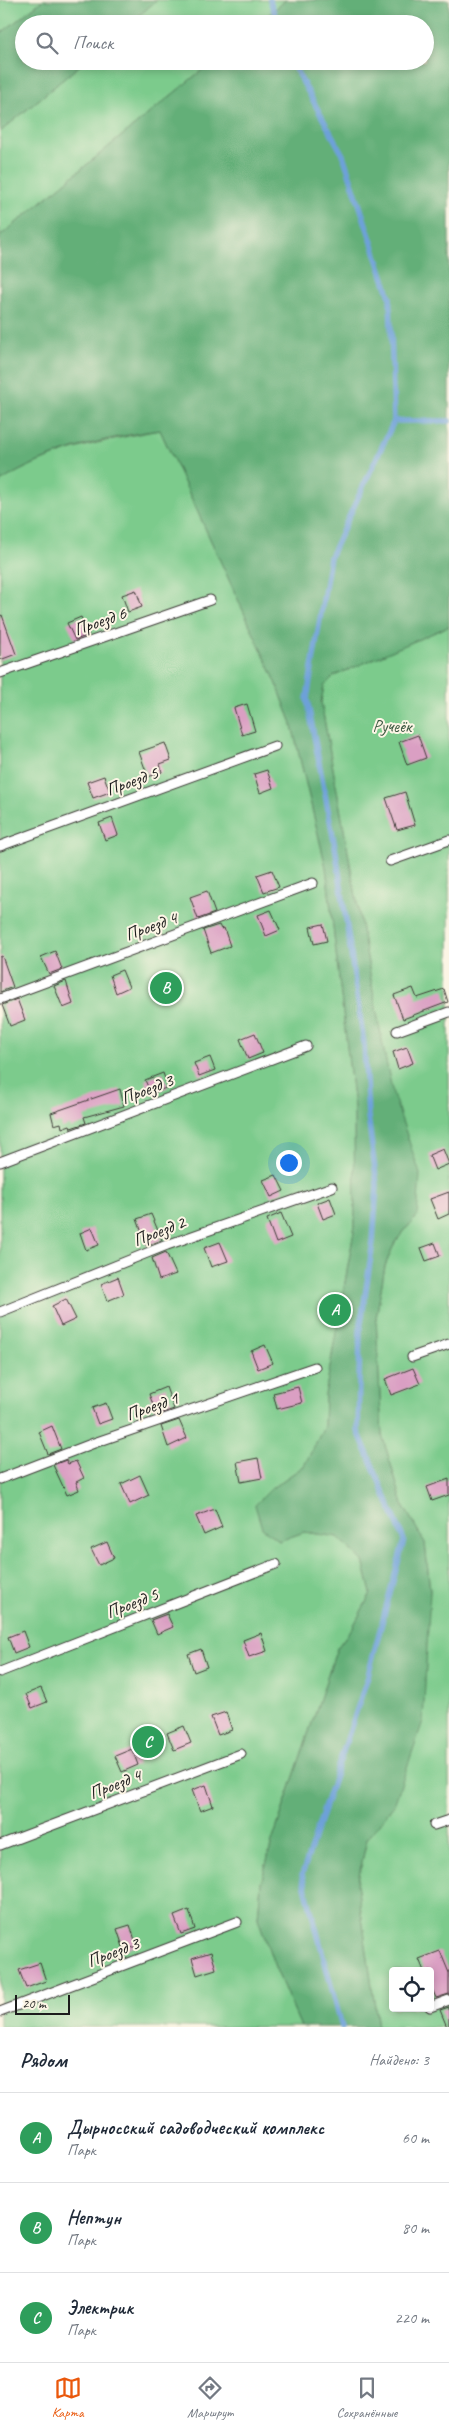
<!DOCTYPE html>
<html lang="ru">
<meta charset="utf-8">
<style>
:root{--surface:#fff;--page:#f2f2f3;--text:#1f2937;--muted:#747a83;--line:#e0e1e3;--accent:#ea580c}
body{margin:0;font-family:Caveat,sans-serif;background:var(--page);color:var(--text)}
.controls{position:absolute;right:15px;bottom:15px;display:grid;overflow:hidden;border-radius:5px;box-shadow:0 2px 8px #0003}
.controls button{width:45px;height:45px;display:grid;place-items:center;padding:0;border:0;border-bottom:1px solid var(--line);background:var(--surface);color:var(--text);font:25px sans-serif}
.scale{position:absolute;left:15px;bottom:12px;width:55px;box-sizing:border-box;padding-left:5px;border:2px solid #1c1c1c;border-top:0;font-size:14px;line-height:18px;white-space:nowrap;color:#1c1c1c;-webkit-text-stroke:4px #fcf5e5;paint-order:stroke}
.you{position:absolute;left:288px;top:1162px;width:18px;height:18px;margin:-12px;border:4px solid #fff;border-radius:50%;background:#1a73e8;box-shadow:0 0 0 8px #1a73e833}
.badge{display:grid;place-items:center;width:32px;height:32px;border-radius:50%;background:var(--accent);color:#fff;font-size:16px;font-weight:700}
.pin{position:absolute;translate:-50% -50%;border:2px solid #fff;box-shadow:0 1px 5px #0006}
.list{margin:0;padding:0;list-style:none}
h2{display:flex;justify-content:space-between;align-items:center;height:65px;margin:0;padding:0 20px;font-size:21px}
h2 small{font-size:16px;font-weight:400;color:var(--muted)}
.list li{display:grid;grid-template-columns:32px 1fr auto;gap:15px;align-items:center;box-sizing:border-box;height:90px;padding:0 20px;border-top:1px solid var(--line)}
.list b{display:block;font-size:19px;white-space:nowrap}
.list p{margin:0;font-size:16px;white-space:nowrap;color:var(--muted)}
.list em{font-size:16px;font-style:normal;color:var(--muted)}
.icon{flex:none;width:28px;height:28px;fill:none;stroke:currentColor;stroke-width:2;stroke-linecap:round;stroke-linejoin:round}
.map{position:relative;flex:none;width:449px;height:2027px;overflow:hidden}
.search{position:absolute;background:var(--surface);box-shadow:0 2px 8px #0003;left:15px;right:15px;top:15px;height:55px;display:flex;align-items:center;gap:12px;box-sizing:border-box;padding:0 18px;border-radius:28px;color:var(--muted);font-size:19px}
.sheet{height:335px;background:var(--surface)}
nav{display:flex;justify-content:space-around;align-items:center;box-sizing:border-box;height:70px;border-top:1px solid var(--line);background:var(--surface);font-size:14px;color:var(--muted)}
nav a{display:grid;justify-items:center;gap:2px}
nav .on{color:var(--accent)}
.map>svg:first-child{display:block}
</style>
<div class="map">
<svg width="449" height="2027" viewBox="0 0 449 2027">
<rect width="100%" height="100%" fill="#fcf5e5"/>
<filter id="ink" filterUnits="userSpaceOnUse"><feTurbulence type="fractalNoise" baseFrequency=".02" numOctaves="2"/><feDisplacementMap in="SourceGraphic" scale="10" xChannelSelector="R" yChannelSelector="G"/><feConvolveMatrix kernelMatrix="1 2 1 2 8 2 1 2 1" color-interpolation-filters="sRGB"/></filter>
<filter id="wash" filterUnits="userSpaceOnUse"><feTurbulence type="fractalNoise" baseFrequency=".0096" numOctaves="4" result="noise"/><feDisplacementMap in="SourceGraphic" scale="20" xChannelSelector="R" yChannelSelector="G"/><feGaussianBlur stdDeviation="1.12" result="paint"/><feColorMatrix in="noise" values="0 0 0 0 0 0 0 0 0 0 0 0 0 0 0 0 0 1.4 0 .05"/><feComposite in="paint" operator="in"/></filter>
<g filter="url(#wash)">
<rect width="100%" height="100%" fill="#f6e5cc"/>
<g fill="#7bcb8c" stroke="#4c7454" fill-rule="evenodd">
<polygon points="0,0 43,0 0,34"/>
<polygon points="157,0 286,0 258,24 129,24"/>
<polygon points="85,61 213,61 0,236 0,132"/>
<path d="M 160,430 L 276,682 L 291,721 L 326,867 L 354,1107 L 355,1226 L 325,1395 L 324,1427 L 304,1466 L 272,1488 L 279,1541 L 304,1532 L 338,1537 L 363,1561 L 371,1593 L 353,1627 L 337,1648 L 272,1842 L 261,1883 L 258,1918 L 275,1967 L 301,2027 L 0,2027 L 0,482 C 47,452 105,440 160,430 Z"/>
<path d="M 449,626 L 449,2027 L 378,2027 L 357,1884 L 367,1839 L 394,1805 L 430,1591 L 425,1543 L 403,1505 L 382,1435 L 376,1318 L 385,1266 L 395,1242 L 417,1216 L 384,1052 L 321,702 L 324,686 L 334,676 ZM 393,1971 L 430,1971 L 430,2008 L 393,2008 Z"/>
</g>
<g fill="#64af78" stroke="#40664a">
<polygon points="43,0 157,0 129,24 24,24 24,61 85,61 0,132 0,34"/>
<path d="M 286,0 L 449,0 L 449,626 L 334,676 L 324,686 L 321,702 L 384,1052 L 393,1094 L 420,1174 L 417,1216 L 395,1242 L 385,1266 L 376,1318 L 382,1435 L 403,1505 L 425,1543 L 430,1591 L 423,1721 L 394,1805 L 367,1839 L 357,1884 L 378,2027 L 301,2027 L 275,1967 L 258,1918 L 261,1883 L 272,1842 L 337,1648 L 353,1627 L 371,1593 L 363,1561 L 338,1537 L 304,1532 L 279,1541 L 262,1528 L 255,1505 L 272,1488 L 304,1466 L 324,1427 L 325,1395 L 355,1226 L 354,1107 L 326,867 L 291,721 L 276,682 L 160,430 C 107,437 45,453 0,482 L 0,236 L 213,61 L 425,61 L 425,24 L 258,24 Z"/>
</g>
<g fill="none" stroke-linecap="round" stroke-linejoin="round">
<g stroke="#6da1d9" stroke-width="5.5">
<polyline points="270,0 278,24"/>
<polyline points="291,61 343,155 390,297 394,421 330,557 307,699 336,852 364,1043 368,1116 377,1185 373,1242 360,1330 358,1431 404,1540 367,1679 302,1875 342,2027"/>
<polyline points="394,421 449,421"/>
</g>
</g>
<g id="blocks">
<g fill="#da9fc3">
<polygon points="136,590 142,607 128,612 122,595"/>
<polygon points="2,615 16,654 0,660 0,616"/>
<polygon points="81,617 89,635 75,640 67,623"/>
<polygon points="247,704 255,731 242,735 234,708"/>
<polygon points="418,735 426,758 407,765 399,742"/>
<polygon points="165,743 171,760 160,764 162,772 148,777 139,752"/>
<polygon points="267,770 273,788 260,793 254,774"/>
<polygon points="104,776 110,792 93,798 87,782"/>
<polygon points="405,792 415,825 397,830 386,798"/>
<polygon points="112,818 118,835 105,840 99,823"/>
<polygon points="272,870 279,887 264,892 257,875"/>
<polygon points="207,891 215,913 198,919 190,897"/>
<polygon points="271,910 280,930 266,936 258,915"/>
<polygon points="323,924 327,941 314,944 310,927"/>
<polygon points="219,925 221,929 224,928 230,946 211,953 203,930"/>
<polygon points="55,951 62,969 49,974 41,957"/>
<polygon points="2,956 13,987 0,992 0,957"/>
<polygon points="122,970 129,987 116,993 110,975"/>
<polygon points="66,981 73,1004 63,1008 54,986"/>
<polygon points="413,988 417,998 444,989 448,1002 403,1019 394,995"/>
<polygon points="17,999 25,1020 10,1026 2,1005"/>
<polygon points="255,1033 263,1053 248,1059 240,1039"/>
<polygon points="407,1047 413,1063 398,1069 393,1052"/>
<polygon points="210,1057 215,1070 199,1076 194,1063"/>
<polygon points="163,1073 168,1087 151,1094 145,1080"/>
<polygon points="120,1089 124,1106 84,1117 86,1123 71,1128 70,1125 62,1128 61,1123 54,1125 51,1113"/>
<polygon points="443,1149 449,1164 435,1170 429,1155"/>
<polygon points="276,1175 284,1191 271,1197 263,1180"/>
<polygon points="449,1192 449,1214 438,1219 430,1199"/>
<polygon points="330,1198 336,1214 323,1219 317,1203"/>
<polygon points="281,1213 291,1237 276,1243 267,1219"/>
<polygon points="151,1214 162,1240 147,1246 137,1219"/>
<polygon points="92,1228 99,1245 86,1250 80,1233"/>
<polygon points="220,1242 228,1261 211,1267 204,1248"/>
<polygon points="435,1243 440,1256 426,1261 421,1248"/>
<polygon points="166,1252 176,1274 159,1280 152,1258"/>
<polygon points="118,1277 124,1294 107,1301 101,1284"/>
<polygon points="66,1299 76,1319 61,1326 52,1306"/>
<polygon points="265,1345 273,1363 258,1369 251,1351"/>
<polygon points="413,1368 420,1384 391,1395 385,1379"/>
<polygon points="166,1387 174,1409 157,1415 149,1394"/>
<polygon points="298,1387 302,1403 277,1409 273,1393"/>
<polygon points="106,1403 112,1419 98,1424 92,1408"/>
<polygon points="179,1420 187,1438 168,1447 161,1426"/>
<polygon points="52,1426 61,1449 48,1454 39,1432"/>
<polygon points="258,1458 262,1478 241,1482 237,1462"/>
<polygon points="66,1460 68,1464 76,1461 84,1478 76,1482 79,1490 67,1495 53,1465"/>
<polygon points="140,1475 149,1495 130,1504 121,1484"/>
<polygon points="449,1479 449,1495 432,1501 427,1487"/>
<polygon points="215,1509 222,1527 204,1535 196,1516"/>
<polygon points="107,1542 114,1558 99,1565 91,1549"/>
<polygon points="167,1614 173,1627 157,1634 151,1620"/>
<polygon points="23,1631 29,1647 14,1653 8,1637"/>
<polygon points="261,1633 267,1651 249,1657 243,1640"/>
<polygon points="201,1649 207,1667 194,1672 188,1654"/>
<polygon points="41,1688 47,1702 32,1708 26,1694"/>
<polygon points="226,1712 232,1730 218,1735 211,1717"/>
<polygon points="184,1726 191,1743 174,1750 167,1733"/>
<polygon points="132,1749 138,1765 122,1772 115,1756"/>
<polygon points="206,1785 213,1806 200,1811 192,1790"/>
<polygon points="189,1910 195,1929 181,1934 174,1916"/>
<polygon points="130,1925 137,1946 124,1950 117,1929"/>
<polygon points="440,1951 449,1973 449,1994 436,1998 430,1984 430,1971 424,1971 419,1959"/>
<polygon points="211,1952 216,1969 197,1975 192,1958"/>
<polygon points="40,1963 46,1981 26,1988 19,1970"/>
<polygon points="449,2007 449,2027 447,2027 440,2010"/>
</g>
</g>
</g>
<g filter="url(#ink)">
<use href="#blocks" fill-opacity="0" stroke="#3d3a36" stroke-width="1"/>
<g fill="none" stroke-linecap="round" stroke-linejoin="round">
<g stroke="#3d3a36" stroke-width="11">
<g id="service">
<polyline points="0,673 210,600"/>
<polyline points="0,846 275,746"/>
<polyline points="390,861 449,840"/>
<polyline points="0,999 313,883"/>
<polyline points="397,1031 449,1012"/>
<polyline points="0,1162 306,1046"/>
<polyline points="0,1312 167,1245 332,1187"/>
<polyline points="412,1357 449,1344"/>
<polyline points="0,1479 94,1443 315,1367"/>
<polyline points="0,1672 276,1564"/>
<polyline points="434,1825 449,1820"/>
<polyline points="0,1845 241,1754"/>
<polyline points="430,2007 449,2000"/>
<polyline points="0,2012 237,1922"/>
</g>
</g>
<use href="#service" stroke="#fff" stroke-width="9"/>
</g>
</g>
<g text-anchor="middle" stroke-width="4" stroke-linejoin="round" paint-order="stroke">
<g font-size="18" fill="#1c1c1c" stroke="#fcf5e5">
<text transform="translate(100 621) rotate(-19)" y="6">Проезд 6</text>
<text transform="translate(132 781) rotate(-20)" y="6">Проезд 5</text>
<text transform="translate(151 926) rotate(-20)" y="6">Проезд 4</text>
<text transform="translate(147 1089) rotate(-21)" y="6">Проезд 3</text>
<text transform="translate(159 1231) rotate(-21)" y="6">Проезд 2</text>
<text transform="translate(152 1406) rotate(-19)" y="6">Проезд 1</text>
<text transform="translate(132 1603) rotate(-21)" y="6">Проезд 5</text>
<text transform="translate(115 1784) rotate(-21)" y="6">Проезд 4</text>
<text transform="translate(113 1952) rotate(-21)" y="6">Проезд 3</text>
</g>
<g font-size="18" fill="#3d5943" stroke="#fcf5e5">
<text x="392" y="732">Ручеёк</text>
</g>
</g>
</svg>
<div class="controls">
<button><svg class="icon" aria-label="locate" viewBox="0 0 24 24"><circle cx="12" cy="12" r="6"/><path d="M12 2v4M12 18v4M2 12h4M18 12h4"/></svg></button>
</div>
<div class="scale">20 m</div>
<div class="you"></div>
<div class="pin badge" style="left:335px;top:1310px;background:#2e9e5b">A</div>
<div class="pin badge" style="left:166px;top:988px;background:#2e9e5b">B</div>
<div class="pin badge" style="left:148px;top:1742px;background:#2e9e5b">C</div>
<div class="search"><svg class="icon" aria-label="search" viewBox="0 0 24 24"><circle cx="10" cy="10" r="6"/><path d="M15 15l6 6"/></svg>Поиск</div>
</div>
<section class="sheet">
<h2>Рядом<small>Найдено: 3</small></h2>
<ul class="list">
<li><span class="badge" style="background:#2e9e5b">A</span><div><b>Дырносский садоводческий комплекс</b><p>Парк</p></div><em>60 m</em></li>
<li><span class="badge" style="background:#2e9e5b">B</span><div><b>Нептун</b><p>Парк</p></div><em>80 m</em></li>
<li><span class="badge" style="background:#2e9e5b">C</span><div><b>Электрик</b><p>Парк</p></div><em>220 m</em></li>
</ul>
</section>
<nav>
<a class="on"><svg class="icon" aria-label="map" viewBox="0 0 24 24"><path d="M3 6l6-2 6 2 6-2v14l-6 2-6-2-6 2zM9 4v14M15 6v14"/></svg>Карта</a>
<a><svg class="icon" aria-label="directions" viewBox="0 0 24 24"><path d="M12 3l9 9-9 9-9-9zM9 14v-3h6M13 9l2 2-2 2"/></svg>Маршрут</a>
<a><svg class="icon" aria-label="saved" viewBox="0 0 24 24"><path d="M7 4h10v16l-5-4-5 4z"/></svg>Сохранённые</a>
</nav>
